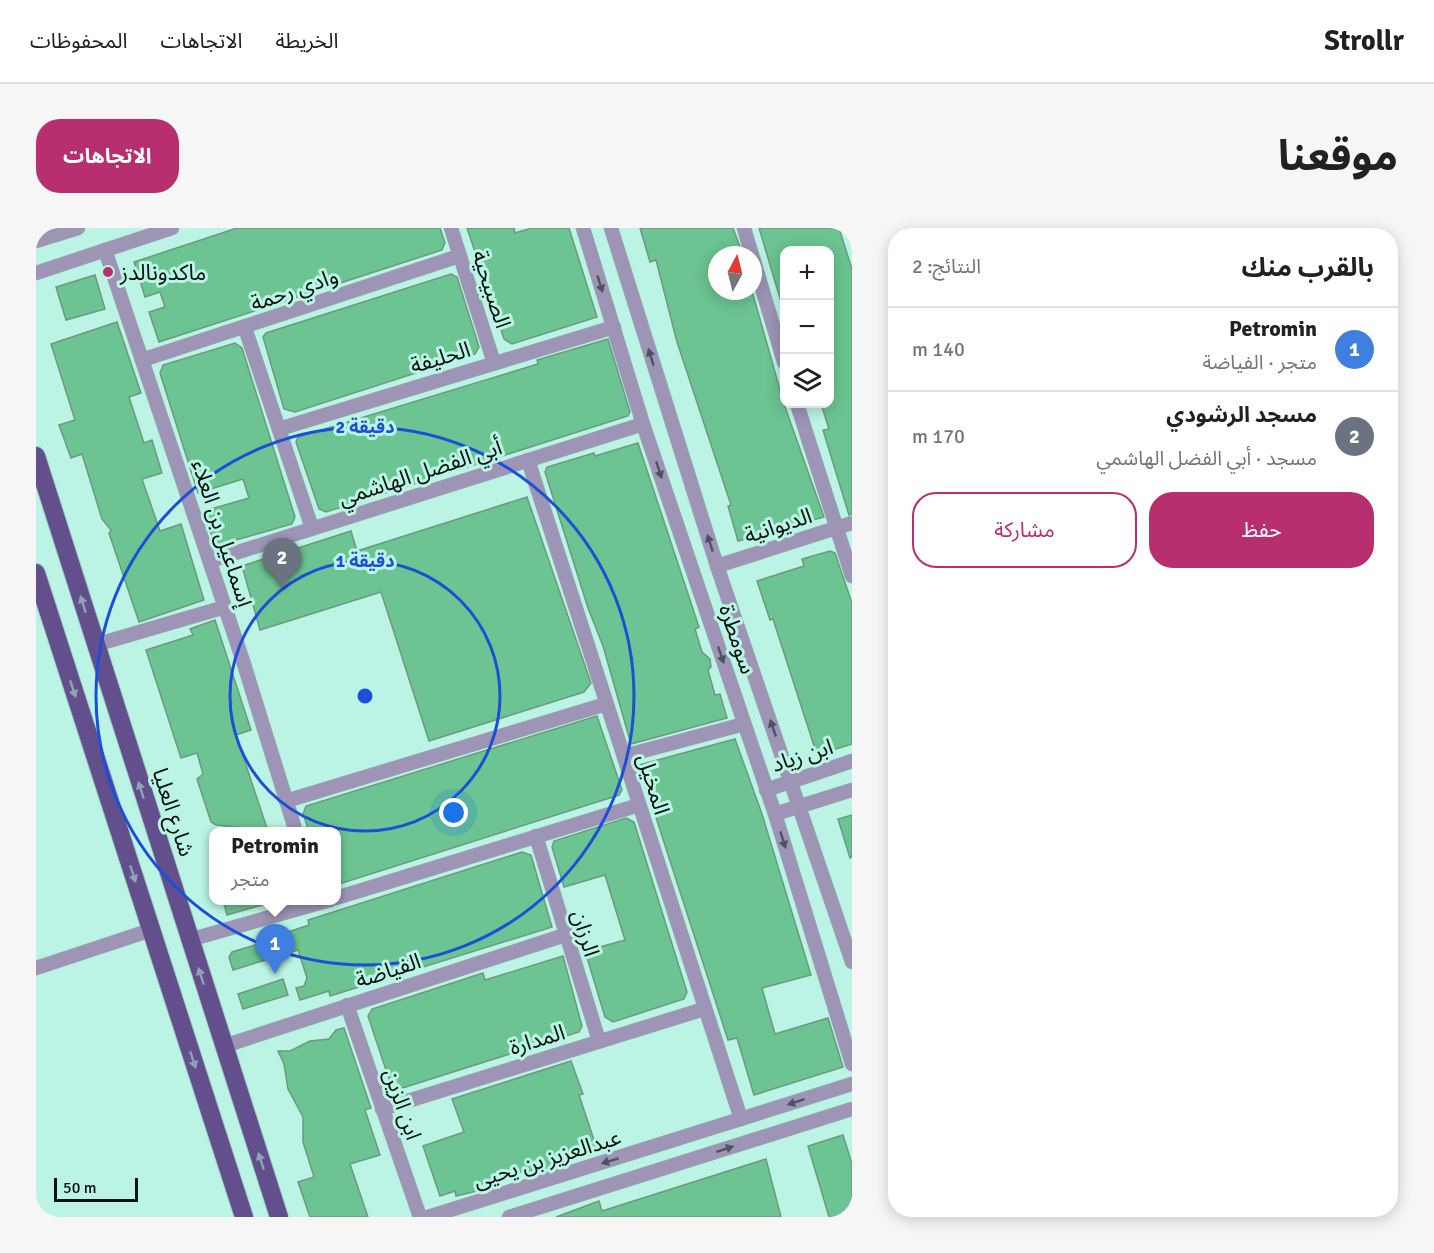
<!DOCTYPE html>
<html lang="ar">
<meta charset="utf-8">
<style>
:root{--surface:#fff;--page:#f6f6f6;--text:#202124;--muted:#757577;--line:#e0e0e0;--accent:#b72f6e}
body{margin:0;font-family:Signika,"Noto Sans Arabic",sans-serif;background:var(--page);color:var(--text);direction:rtl}
.controls{position:absolute;right:18px;top:18px;display:grid;overflow:hidden;border-radius:12px;box-shadow:0 3px 15px #0003}
.controls button{width:54px;height:54px;display:grid;place-items:center;padding:0;border:0;border-bottom:2px solid var(--line);background:var(--surface);color:var(--text);font:30px sans-serif}
.compass{position:absolute;left:672px;top:18px;width:54px;height:54px;border-radius:50%;background:var(--surface);box-shadow:0 3px 15px #0003;rotate:7deg}
.scale{position:absolute;left:18px;bottom:15px;width:84px;box-sizing:border-box;padding-left:6px;border:3px solid #00120e;border-top:0;font-size:16px;line-height:21px;white-space:nowrap;color:#00120e;-webkit-text-stroke:4px #bbf4e5;paint-order:stroke}
.you{position:absolute;left:418px;top:585px;width:21px;height:21px;margin:-15px;border:4px solid #fff;border-radius:50%;background:#1a73e8;box-shadow:0 0 0 9px #1a73e833}
.badge{display:grid;place-items:center;width:39px;height:39px;border-radius:50%;background:var(--accent);color:#fff;font-size:20px;font-weight:700}
.pin{position:absolute;translate:-50% -50px;filter:drop-shadow(0 2px 3px #0008)}
.pin::after{content:'';position:absolute;top:32px;width:21px;height:18px;background:inherit;clip-path:polygon(0 0,100% 0,50% 100%)}
.popup{position:absolute;left:173px;top:599px;width:132px;height:78px;box-sizing:border-box;display:grid;place-content:center;border-radius:12px;background:var(--surface);filter:drop-shadow(0 2px 4px #0005);font-size:20px;white-space:nowrap;color:var(--muted)}
.popup b{font-size:22px;color:var(--text)}
.popup::after{content:'';position:absolute;left:50%;top:100%;margin-left:-12px;border:12px solid transparent;border-top-color:var(--surface)}
.list{margin:0;padding:0;list-style:none}
h2{display:flex;justify-content:space-between;align-items:center;height:78px;margin:0;padding:0 24px;font-size:26px}
h2 small{font-size:20px;font-weight:400;color:var(--muted)}
.list li{display:grid;grid-template-columns:39px 1fr auto;gap:18px;align-items:center;box-sizing:border-box;height:84px;padding:0 24px;border-top:2px solid var(--line)}
.list b{display:block;font-size:22px;white-space:nowrap}
.list p{margin:0;font-size:20px;white-space:nowrap;color:var(--muted)}
.list em{font-size:20px;font-style:normal;color:var(--muted)}
.actions{display:flex;gap:12px;padding:18px 24px}
.actions a{flex:1;padding:14px 0;border:2px solid var(--accent);border-radius:24px;text-align:center;font-size:21px;color:var(--accent)}
.actions .main{background:var(--accent);color:#fff}
.icon{flex:none;width:33px;height:33px;fill:none;stroke:currentColor;stroke-width:2;stroke-linecap:round;stroke-linejoin:round}
.map{position:relative;flex:none;width:816px;height:989px;overflow:hidden;direction:ltr;border-radius:24px}
header{display:flex;align-items:center;gap:36px;box-sizing:border-box;height:84px;padding:0 30px;background:var(--surface);border-bottom:2px solid var(--line)}
header strong{font-size:28px}
nav{display:flex;gap:33px;margin-inline-start:auto;font-size:21px}
.intro{display:flex;align-items:center;justify-content:space-between;box-sizing:border-box;height:144px;padding:0 36px}
h1{margin:0;font-size:42px}
.button{padding:15px 27px;border-radius:24px;background:var(--accent);color:#fff;font-size:21px;font-weight:700}
main{display:flex;gap:36px;padding:0 36px}
aside{flex:1;background:var(--surface);border-radius:24px;box-shadow:0 3px 15px #0003}
.map>svg:first-child{display:block}
</style>
<header>
<strong>Strollr</strong>
<nav><a>الخريطة</a><a>الاتجاهات</a><a>المحفوظات</a></nav>
</header>
<div class="intro"><h1>موقعنا</h1><a class="button">الاتجاهات</a></div>
<main>
<aside>
<h2>بالقرب منك<small>النتائج: 2</small></h2>
<ul class="list">
<li><span class="badge" style="background:#3f7fe0">1</span><div><b>Petromin</b><p>متجر · الفياضة</p></div><em>140 m</em></li>
<li><span class="badge" style="background:#6b7280">2</span><div><b>مسجد الرشودي</b><p>مسجد · أبي الفضل الهاشمي</p></div><em>170 m</em></li>
</ul>
<div class="actions"><a class="main">حفظ</a><a>مشاركة</a></div>
</aside>
<div class="map">
<svg width="816" height="989" viewBox="0 0 816 989">
<rect width="100%" height="100%" fill="#bbf4e5"/>
<g fill="#6bc491" stroke="#6e997f" stroke-width="1.5">
<polygon points="201,0 404,0 409,15 406,22 123,114 113,84 129,79 124,64 109,69 98,34"/>
<polygon points="431,0 478,0 479,5 496,0 533,0 561,89 476,116 468,111"/>
<polygon points="604,0 697,0 707,27 681,27 681,63 716,63 748,176 788,289 702,313 692,278 695,277 641,114 620,32 614,34"/>
<polygon points="723,0 803,0 808,16 816,41 816,286 813,287 787,202 793,201 785,176 794,176 794,22 748,22 748,77 746,77"/>
<polygon points="415,46 421,49 443,119 439,126 259,184 248,181 227,109 230,105"/>
<polygon points="59,47 69,81 30,92 20,59"/>
<polygon points="81,94 105,165 93,169 108,215 116,212 126,245 106,251 124,303 145,296 168,372 103,394 73,305 75,302 66,291 46,226 35,230 23,197 39,192 15,116"/>
<polygon points="572,111 594,184 592,188 290,284 283,281 260,214 262,209 502,136 501,132"/>
<polygon points="199,115 206,120 259,289 256,296 179,318 168,283 213,270 207,251 162,265 124,145 127,137"/>
<polygon points="602,215 663,399 659,401 666,424 674,431 675,439 672,442 679,467 684,466 691,490 595,516 567,418 552,380 509,244 511,239 558,225 559,228"/>
<polygon points="491,269 555,455 548,464 393,513 345,364 224,402 206,338 315,303 321,323"/>
<polygon points="794,323 799,325 816,375 816,516 781,527 737,391 734,392 721,353 768,338 766,331"/>
<polygon points="179,392 215,502 200,507 232,603 180,597 175,594 161,551 167,546 161,525 145,530 110,422 157,407 154,401"/>
<polygon points="561,488 586,562 583,567 300,657 300,603 273,603 267,586 270,578"/>
<polygon points="699,511 726,586 775,747 726,760 739,806 792,790 807,839 718,867 701,810 692,812 603,537"/>
<polygon points="816,587 816,629 814,630 802,591"/>
<polygon points="590,590 598,594 651,764 648,771 577,794 569,789 549,723 589,712 569,647 528,659 516,619 518,613"/>
<polygon points="486,624 495,627 516,699 294,768 293,763 264,772 260,760 268,758 271,750 262,722 197,742 193,729 196,724 229,714 245,721 240,708 273,697 272,692"/>
<polygon points="187,672 233,672 233,675 191,687"/>
<polygon points="527,728 546,798 543,804 357,863 332,788 336,781 447,745 449,752"/>
<polygon points="247,751 252,767 207,781 202,766"/>
<polygon points="308,800 335,880 329,882 344,927 314,936 332,989 274,989 262,954 278,949 267,914 267,889 252,861 248,836 242,823 254,823 274,813 293,811 300,802"/>
<polygon points="535,833 547,866 543,867 562,924 489,947 488,943 439,958 441,963 420,968 419,963 404,968 387,918 428,904 416,871"/>
<polygon points="807,907 816,936 816,989 793,989 772,918"/>
<polygon points="730,931 745,989 520,989 563,973 566,983"/>
</g>
<g fill="none" stroke-linecap="round" stroke-linejoin="round">
<g stroke="#9dd0c3" stroke-width="15">
<g id="minor">
<polyline points="415,0 458,135"/>
<polyline points="547,0 607,196 739,586 816,836"/>
<polyline points="575,0 681,338 816,734"/>
<polyline points="708,0 716,27"/>
<polyline points="0,13 42,0"/>
<polyline points="69,22 207,433 260,604"/>
<polyline points="717,30 748,134"/>
<polyline points="0,45 136,0"/>
<polyline points="209,100 276,300"/>
<polyline points="106,132 423,28"/>
<polyline points="761,176 816,348"/>
<polyline points="243,201 578,99"/>
<polyline points="492,232 705,891"/>
<polyline points="174,333 607,196"/>
<polyline points="681,338 816,295"/>
<polyline points="59,417 189,379"/>
<polyline points="588,528 708,496"/>
<polyline points="730,562 816,533"/>
<polyline points="250,573 570,476"/>
<polyline points="739,586 816,562"/>
<polyline points="500,608 563,813"/>
<polyline points="300,670 603,577"/>
<polyline points="153,712 294,672"/>
<polyline points="0,740 115,702"/>
<polyline points="311,777 384,989"/>
<polyline points="188,818 529,707"/>
<polyline points="346,881 668,781"/>
<polyline points="392,989 816,856"/>
<polyline points="473,989 816,881"/>
</g>
</g>
<g stroke="#9dd0c3" stroke-width="20">
<g id="major">
<polyline points="0,228 243,989"/>
<polyline points="0,345 208,989"/>
</g>
</g>
<use href="#minor" stroke="#9d94b6" stroke-width="14"/>
<use href="#major" stroke="#624f8b" stroke-width="18"/>
</g>
<defs><path id="oneway-solid" d="M-6-.8H1V-3.2L6.5 0L1 3.2V.8H-6Z" transform="scale(1.5)"/></defs>
<g fill="#4e5362">
<use href="#oneway-solid" transform="translate(564 56) rotate(73)"/>
<use href="#oneway-solid" transform="translate(615 129) rotate(-107)"/>
<use href="#oneway-solid" transform="translate(623 242) rotate(72)"/>
<use href="#oneway-solid" transform="translate(674 315) rotate(-108)"/>
<use href="#oneway-solid" transform="translate(685 427) rotate(71)"/>
<use href="#oneway-solid" transform="translate(737 500) rotate(-109)"/>
<use href="#oneway-solid" transform="translate(747 612) rotate(73)"/>
<use href="#oneway-solid" transform="translate(760 874) rotate(162)"/>
<use href="#oneway-solid" transform="translate(689 921) rotate(-18)"/>
<use href="#oneway-solid" transform="translate(574 933) rotate(163)"/>
</g>
<g fill="#8ea2b8">
<use href="#oneway-solid" transform="translate(47 376) rotate(-107)"/>
<use href="#oneway-solid" transform="translate(37 461) rotate(72)"/>
<use href="#oneway-solid" transform="translate(105 562) rotate(-108)"/>
<use href="#oneway-solid" transform="translate(97 646) rotate(72)"/>
<use href="#oneway-solid" transform="translate(165 748) rotate(-108)"/>
<use href="#oneway-solid" transform="translate(157 832) rotate(72)"/>
<use href="#oneway-solid" transform="translate(225 933) rotate(-108)"/>
</g>
<g fill="none" stroke="#1d4ed8" stroke-width="3">
<circle cx="329" cy="468" r="135"/>
<circle cx="329" cy="468" r="269"/>
</g>
<circle fill="#b72f6e" stroke="#bbf4e5" stroke-width="2" cx="72" cy="44" r="6"/>
<g text-anchor="middle" stroke-width="6" stroke-linejoin="round" paint-order="stroke">
<g font-size="22" fill="#00120e" stroke="#bbf4e5" text-anchor="start">
<text x="84" y="52">ماكدونالدز</text>
</g>
<g font-size="22" fill="#00120e" stroke="#bbf4e5">
<text transform="translate(258 61) rotate(-19)" y="8">وادي رحمة</text>
<text transform="translate(456 61) rotate(72)" y="8">الصبيحية</text>
<text transform="translate(404 129) rotate(-17)" y="8">الحليفة</text>
<text transform="translate(384 244) rotate(-18)" y="8">أبي الفضل الهاشمي</text>
<text transform="translate(742 297) rotate(-18)" y="8">الديوانية</text>
<text transform="translate(187 305) rotate(72)" y="8">إسماعيل بن العلاء</text>
<text transform="translate(702 411) rotate(71)" y="8">سومطرة</text>
<text transform="translate(766 527) rotate(-18)" y="8">ابن زياد</text>
<text transform="translate(618 556) rotate(73)" y="8">المخيل</text>
<text transform="translate(138 584) rotate(72)" y="8">شارع العليا</text>
<text transform="translate(550 705) rotate(73)" y="8">الرزان</text>
<text transform="translate(352 742) rotate(-18)" y="8">الفياضة</text>
<text transform="translate(501 811) rotate(-17)" y="8">المدارة</text>
<text transform="translate(367 876) rotate(71)" y="8">ابن الزين</text>
<text transform="translate(511 930) rotate(-17)" y="8">عبدالعزيز بن يحيى</text>
</g>
</g>
<circle cx="329" cy="468" r="9" fill="#1d4ed8" stroke="#bbf4e5" stroke-width="3"/>
<g font-size="18" text-anchor="middle" font-weight="bold" fill="#1d4ed8" stroke="#bbf4e5" stroke-width="6" stroke-linejoin="round" paint-order="stroke">
<text x="329" y="205">2 دقيقة</text>
<text x="329" y="339">1 دقيقة</text>
</g>
</svg>
<div class="controls">
<button>+</button>
<button>−</button>
<button><svg class="icon" aria-label="layers" viewBox="0 0 24 24"><path d="M12 4l9 5-9 5-9-5zM3 14l9 5 9-5"/></svg></button>
</div>
<svg class="compass" viewBox="-18 -18 36 36"><path d="M0-13l5 13h-10z" fill="#e53935"/><path d="M0 13l5-13h-10z" fill="#757577"/></svg>
<div class="scale">50 m</div>
<div class="you"></div>
<div class="pin badge" style="left:239px;top:746px;background:#3f7fe0">1</div>
<div class="popup"><b>Petromin</b>متجر</div>
<div class="pin badge" style="left:246px;top:360px;background:#6b7280">2</div>
</div>
</main>
